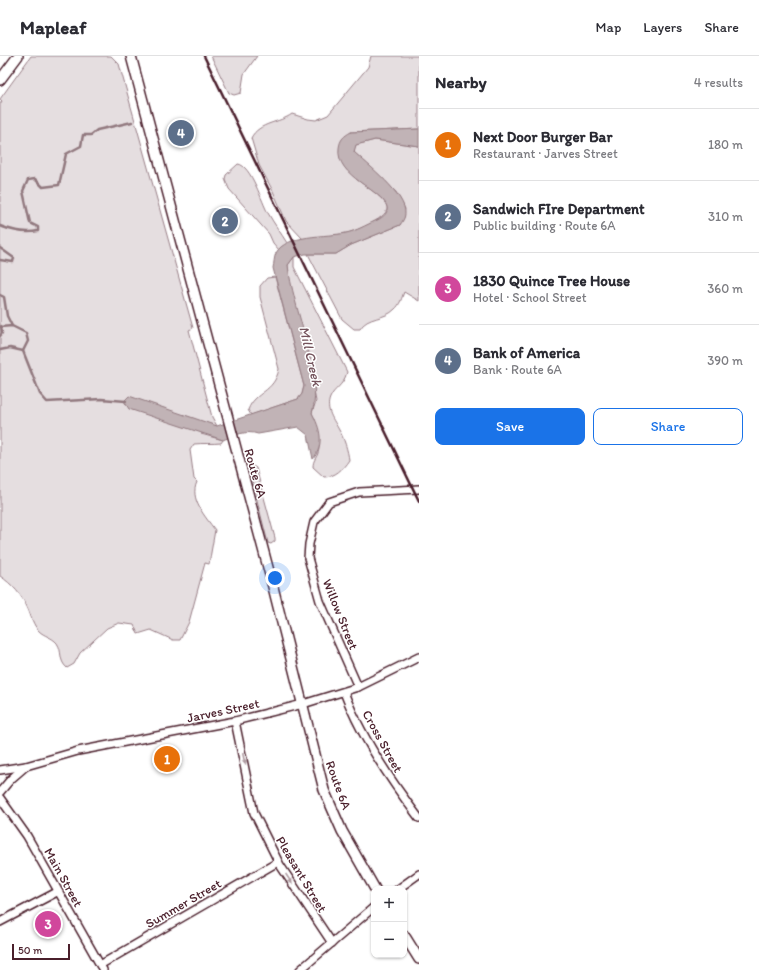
<!DOCTYPE html>
<meta charset="utf-8">
<style>
:root{--surface:#fff;--page:#f7f7f7;--text:#2b2b33;--muted:#7c7c81;--line:#e1e1e2;--accent:#1a73e8}
body{margin:0;font-family:Itim,sans-serif;background:var(--page);color:var(--text)}
.controls{position:absolute;right:12px;bottom:12px;display:grid;overflow:hidden;border-radius:8px;box-shadow:0 1px 3px #0004}
.controls button{width:36px;height:36px;display:grid;place-items:center;padding:0;border:0;border-bottom:1px solid var(--line);background:var(--surface);color:var(--text);font:20px sans-serif}
.scale{position:absolute;left:12px;bottom:10px;width:58px;box-sizing:border-box;padding-left:4px;border:2px solid #4a1f2b;border-top:0;font-size:11px;line-height:14px;white-space:nowrap;color:#4a1f2b;-webkit-text-stroke:3px #fff;paint-order:stroke}
.you{position:absolute;left:275px;top:522px;width:14px;height:14px;margin:-10px;border:3px solid #fff;border-radius:50%;background:#1a73e8;box-shadow:0 0 0 6px #1a73e833}
.badge{display:grid;place-items:center;width:26px;height:26px;border-radius:50%;background:var(--accent);color:#fff;font-size:13px;font-weight:700}
.pin{position:absolute;translate:-50% -50%;border:2px solid #fff;box-shadow:0 1px 4px #0006}
.list{margin:0;padding:0;list-style:none}
h2{display:flex;justify-content:space-between;align-items:center;height:52px;margin:0;padding:0 16px;font-size:17px}
h2 small{font-size:13px;font-weight:400;color:var(--muted)}
.list li{display:grid;grid-template-columns:26px 1fr auto;gap:12px;align-items:center;box-sizing:border-box;height:72px;padding:0 16px;border-top:1px solid var(--line)}
.list b{display:block;font-size:15px;white-space:nowrap}
.list p{margin:0;font-size:13px;white-space:nowrap;color:var(--muted)}
.list em{font-size:13px;font-style:normal;color:var(--muted)}
.actions{display:flex;gap:8px;padding:12px 16px}
.actions a{flex:1;padding:9px 0;border:1px solid var(--accent);border-radius:8px;text-align:center;font-size:14px;color:var(--accent)}
.actions .main{background:var(--accent);color:#fff}
.map{position:relative;flex:none;width:419px;height:914px;overflow:hidden}
header{display:flex;align-items:center;gap:24px;box-sizing:border-box;height:56px;padding:0 20px;background:var(--surface);border-bottom:1px solid var(--line)}
header strong{font-size:19px}
nav{display:flex;gap:22px;margin-inline-start:auto;font-size:14px}
main{display:flex}
aside{flex:1;background:var(--surface)}
.map>svg:first-child{display:block}
</style>
<header>
<strong>Mapleaf</strong>
<nav><a>Map</a><a>Layers</a><a>Share</a></nav>
</header>
<main>
<div class="map">
<svg width="419" height="914" viewBox="0 0 419 914">
<rect width="100%" height="100%" fill="#fff"/>
<filter id="ink" filterUnits="userSpaceOnUse"><feTurbulence type="fractalNoise" baseFrequency=".025" numOctaves="2"/><feDisplacementMap in="SourceGraphic" scale="8" xChannelSelector="R" yChannelSelector="G"/><feConvolveMatrix kernelMatrix="1 2 1 2 8 2 1 2 1" color-interpolation-filters="sRGB"/></filter>
<g filter="url(#ink)">
<g fill="#e5dee0" stroke="#987e86">
<path d="M 31,0 L 111,0 L 119,8 L 193,272 L 189,274 L 212,361 L 217,370 L 201,378 L 223,384 L 221,387 C 212,388 203,387 194,388 L 190,394 L 194,423 L 197,426 C 189,443 205,460 215,474 L 209,508 L 205,507 L 189,566 L 180,584 L 173,584 L 151,574 L 138,578 L 134,569 L 119,567 L 107,572 L 80,597 L 74,608 L 67,612 C 58,604 63,596 57,587 C 52,581 44,580 39,575 C 33,569 31,560 28,553 C 22,539 12,528 0,520 L 0,48 L 2,45 L 0,43 Z"/>
<polygon points="211,0 257,0 244,18 241,37 234,39 229,37"/>
<path d="M 371,0 L 419,0 L 419,73 L 351,76 L 356,123 C 364,129 383,141 387,150 C 391,161 356,175 347,177 C 332,180 318,181 303,183 L 286,165 L 273,135 L 259,109 L 251,82 C 259,66 280,67 292,58 L 308,63 L 316,64 L 328,59 L 368,11 Z"/>
<path d="M 375,84 L 419,90 L 419,245 L 404,236 C 402,241 400,249 395,253 C 385,264 367,260 360,273 L 354,273 L 342,263 L 308,198 L 336,198 L 351,189 L 400,169 L 405,153 L 396,136 L 354,96 L 355,89 Z"/>
<path d="M 238,108 C 251,109 262,147 268,157 C 274,168 281,177 287,187 L 279,194 L 273,187 L 269,178 L 229,133 L 225,123 L 226,119 Z"/>
<path d="M 294,201 L 294,211 L 347,316 C 343,331 334,332 330,342 C 325,354 334,364 339,374 C 344,382 348,395 349,404 C 343,413 335,421 324,421 L 313,411 C 313,404 316,403 318,397 C 322,387 317,366 312,357 L 316,345 L 289,225 L 288,209 Z"/>
<path d="M 275,221 L 304,330 L 302,338 L 298,343 L 251,359 L 248,354 C 255,335 274,337 279,313 L 260,241 L 260,230 L 267,222 Z"/>
<polygon points="251,409 256,412 275,482 275,485 271,488 268,487 249,413"/>
</g>
<path fill="#c1b3b6" stroke="#91787e" d="M 419,73 L 419,90 L 375,84 L 356,89 L 354,96 C 367,108 407,139 405,158 C 405,162 402,166 400,169 L 351,189 L 336,198 L 305,198 L 294,201 L 288,209 C 292,250 324,320 312,357 C 320,372 325,388 313,403 L 308,379 L 298,371 L 258,378 C 246,374 234,379 223,384 L 129,353 L 124,345 L 129,340 L 217,370 L 298,343 L 302,338 L 304,330 L 273,212 C 274,208 274,201 276,197 C 286,178 327,181 346,177 C 356,175 366,169 375,165 C 380,163 389,158 387,151 C 383,134 335,121 339,92 C 340,83 344,80 351,76 Z"/>
<g fill="none" stroke-linecap="round" stroke-linejoin="round">
<g stroke="#91787e" stroke-width="2.5">
<path d="M 0,170 C 13,175 25,178 38,175 L 38,171 L 30,167 L 23,135 L 28,124 L 35,123 L 43,131 L 59,129 L 66,98 L 81,90 L 83,79 L 91,79 L 97,74 L 132,66"/>
<polyline points="0,192 14,202 13,206 0,204"/>
<polyline points="0,239 4,241 7,260 12,270"/>
<polyline points="0,271 12,270 26,277 28,285 23,295 40,338 47,346 101,343 126,345"/>
<polyline points="0,280 2,277 1,270"/>
<polyline points="0,294 10,292 23,295"/>
</g>
<g stroke="#4a1f2b" stroke-width="10">
<g id="minor">
<polyline points="358,631 320,545 308,502 309,488 314,466 329,446 359,436 419,433"/>
<path d="M 344,636 C 361,681 390,724 419,762"/>
<polyline points="235,665 254,757 280,809 332,887"/>
<polyline points="0,714 26,710 78,695 235,665 303,648 358,631 419,601"/>
<polyline points="0,736 11,723 26,710"/>
<polyline points="0,742 27,780 103,914"/>
<polyline points="398,833 419,818"/>
<polyline points="0,866 57,836"/>
<polyline points="100,909 278,806"/>
<polyline points="300,914 374,851"/>
</g>
</g>
<g stroke="#4a1f2b" stroke-width="12">
<g id="secondary">
<polyline points="131,0 270,519 324,734 342,775 375,833"/>
<polyline points="0,24 18,0"/>
<polyline points="404,879 419,903"/>
</g>
</g>
<use href="#minor" stroke="#fff" stroke-width="7"/>
<use href="#secondary" stroke="#fff" stroke-width="9"/>
<polyline stroke="#4a1f2b" stroke-width="2.5" points="204,0 419,445"/>
</g>
<defs><path id="oneway-solid" d="M-6-.8H1V-3.2L6.5 0L1 3.2V.8H-6Z"/></defs>
<g fill="#ae9aa0">
<use href="#oneway-solid" transform="translate(244 703) rotate(77)"/>
<use href="#oneway-solid" transform="translate(289 823) rotate(56)"/>
</g>
</g>
<g text-anchor="middle" stroke-width="3" stroke-linejoin="round" paint-order="stroke">
<g font-size="13" fill="#4a1f2b" stroke="#fff">
<text transform="translate(256 417) rotate(74)" y="5">Route 6A</text>
<text transform="translate(341 558) rotate(68)" y="5">Willow Street</text>
<text transform="translate(223 654) rotate(-12)" y="5">Jarves Street</text>
<text transform="translate(383 685) rotate(61)" y="5">Cross Street</text>
<text transform="translate(339 729) rotate(70)" y="5">Route 6A</text>
<text transform="translate(302 818) rotate(59)" y="5">Pleasant Street</text>
<text transform="translate(64 821) rotate(61)" y="5">Main Street</text>
<text transform="translate(183 847) rotate(-30)" y="5">Summer Street</text>
</g>
<g font-size="14" font-style="italic" fill="#74535c" stroke="#fff">
<text transform="translate(311 300) rotate(77)" y="5">Mill Creek</text>
</g>
</g>
</svg>
<div class="controls">
<button>+</button>
<button>−</button>
</div>
<div class="scale">50 m</div>
<div class="you"></div>
<div class="pin badge" style="left:167px;top:703px;background:#e8710a">1</div>
<div class="pin badge" style="left:225px;top:165px;background:#5c6f8a">2</div>
<div class="pin badge" style="left:48px;top:868px;background:#d1479c">3</div>
<div class="pin badge" style="left:181px;top:77px;background:#5c6f8a">4</div>
</div>
<aside>
<h2>Nearby<small>4 results</small></h2>
<ul class="list">
<li><span class="badge" style="background:#e8710a">1</span><div><b>Next Door Burger Bar</b><p>Restaurant · Jarves Street</p></div><em>180 m</em></li>
<li><span class="badge" style="background:#5c6f8a">2</span><div><b>Sandwich FIre Department</b><p>Public building · Route 6A</p></div><em>310 m</em></li>
<li><span class="badge" style="background:#d1479c">3</span><div><b>1830 Quince Tree House</b><p>Hotel · School Street</p></div><em>360 m</em></li>
<li><span class="badge" style="background:#5c6f8a">4</span><div><b>Bank of America</b><p>Bank · Route 6A</p></div><em>390 m</em></li>
</ul>
<div class="actions"><a class="main">Save</a><a>Share</a></div>
</aside>
</main>
